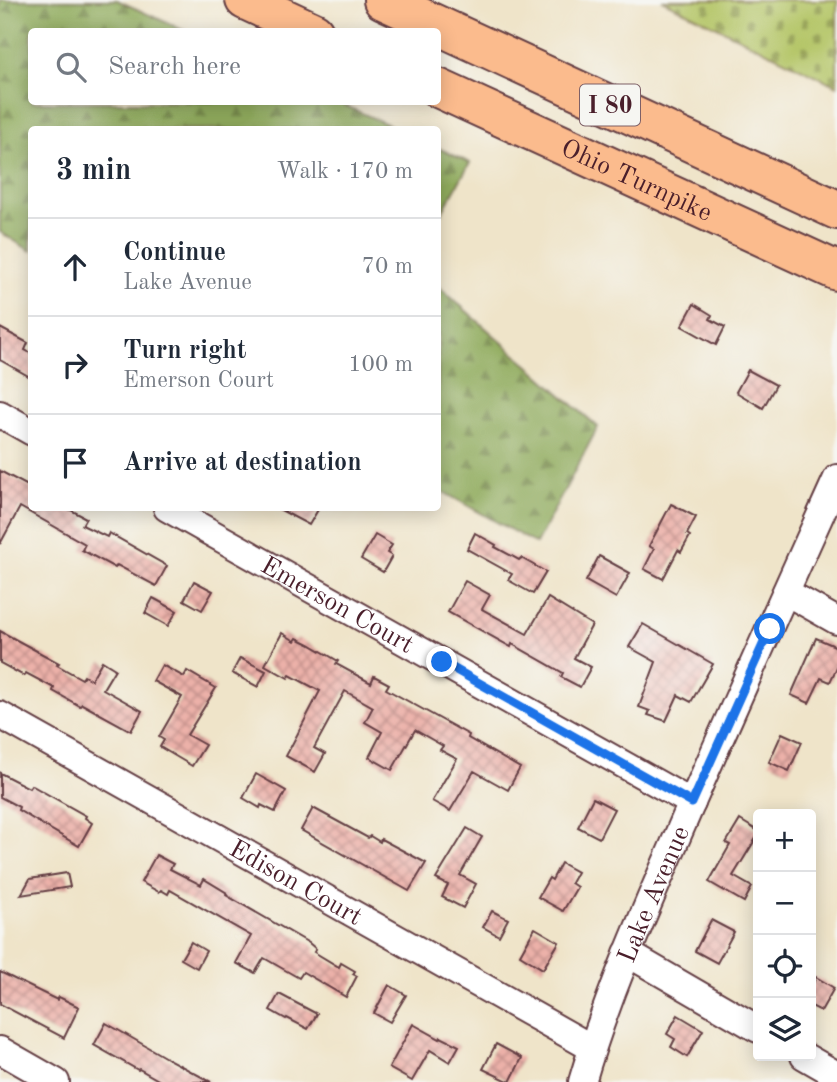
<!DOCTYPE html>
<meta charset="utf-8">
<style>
:root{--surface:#fff;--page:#f2f2f3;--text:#1f2937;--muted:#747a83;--line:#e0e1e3}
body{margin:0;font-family:"Old Standard TT",serif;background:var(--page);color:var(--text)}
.controls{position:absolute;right:21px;bottom:21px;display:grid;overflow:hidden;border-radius:7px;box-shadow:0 4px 18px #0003}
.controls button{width:63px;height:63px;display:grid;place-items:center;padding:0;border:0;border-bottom:2px solid var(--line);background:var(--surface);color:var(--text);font:35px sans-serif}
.stop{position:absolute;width:21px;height:21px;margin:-16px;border:5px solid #1a73e8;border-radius:50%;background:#fff}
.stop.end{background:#1a73e8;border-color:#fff;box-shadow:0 2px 7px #0008}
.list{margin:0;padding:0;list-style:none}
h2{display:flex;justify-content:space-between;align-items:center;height:91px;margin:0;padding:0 28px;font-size:30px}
h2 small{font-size:23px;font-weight:400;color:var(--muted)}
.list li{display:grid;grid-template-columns:46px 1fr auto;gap:21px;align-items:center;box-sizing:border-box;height:98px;padding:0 28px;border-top:2px solid var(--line)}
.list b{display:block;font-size:26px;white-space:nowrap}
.list p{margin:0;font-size:23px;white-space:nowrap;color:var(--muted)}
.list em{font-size:23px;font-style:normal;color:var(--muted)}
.icon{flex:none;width:38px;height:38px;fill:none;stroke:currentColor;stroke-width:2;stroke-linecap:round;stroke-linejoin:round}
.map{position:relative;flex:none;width:837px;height:1082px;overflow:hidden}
.search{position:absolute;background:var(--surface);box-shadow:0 4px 18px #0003;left:28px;top:28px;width:413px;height:77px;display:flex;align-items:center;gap:18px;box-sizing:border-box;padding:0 24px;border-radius:7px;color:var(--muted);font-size:26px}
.panel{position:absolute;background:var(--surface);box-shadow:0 4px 18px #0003;left:28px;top:126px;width:413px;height:385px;border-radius:7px}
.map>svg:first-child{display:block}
</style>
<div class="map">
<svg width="837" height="1082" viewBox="0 0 837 1082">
<defs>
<pattern id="forest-firs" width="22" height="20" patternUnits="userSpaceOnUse" patternTransform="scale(1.75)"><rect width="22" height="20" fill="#90ab5d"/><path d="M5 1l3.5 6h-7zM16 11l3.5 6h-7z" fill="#788b4d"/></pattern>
<pattern id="cemetery-stones" width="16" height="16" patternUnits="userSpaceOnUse" patternTransform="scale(1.75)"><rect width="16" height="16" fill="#b5c669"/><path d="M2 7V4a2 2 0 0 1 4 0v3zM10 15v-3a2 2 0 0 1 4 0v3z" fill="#95a057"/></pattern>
<pattern id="building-cross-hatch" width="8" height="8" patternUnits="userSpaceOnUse" patternTransform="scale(1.75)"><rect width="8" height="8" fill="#ecb1a9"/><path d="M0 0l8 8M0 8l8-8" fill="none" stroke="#c18f8a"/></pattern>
</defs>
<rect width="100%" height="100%" fill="#f6f6f2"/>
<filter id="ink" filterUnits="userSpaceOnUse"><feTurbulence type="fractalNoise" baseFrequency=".0143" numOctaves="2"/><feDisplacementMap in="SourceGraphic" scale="14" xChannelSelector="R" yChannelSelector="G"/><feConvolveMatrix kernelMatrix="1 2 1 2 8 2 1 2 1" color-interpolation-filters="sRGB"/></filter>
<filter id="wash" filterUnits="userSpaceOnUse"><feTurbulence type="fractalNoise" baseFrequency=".00686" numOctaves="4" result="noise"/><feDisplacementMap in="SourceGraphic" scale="28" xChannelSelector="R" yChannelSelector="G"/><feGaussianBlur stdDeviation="1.57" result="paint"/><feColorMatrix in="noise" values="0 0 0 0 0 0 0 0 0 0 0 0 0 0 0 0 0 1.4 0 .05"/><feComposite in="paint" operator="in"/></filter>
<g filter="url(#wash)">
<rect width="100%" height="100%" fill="#efe4c9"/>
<g fill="url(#forest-firs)" stroke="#6d6544" stroke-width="2">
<polygon points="0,0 117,0 185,31 32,32 32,102 337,102 398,129 32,130 31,251 0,232"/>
<polygon points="438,148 470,163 438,219"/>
<polygon points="438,286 598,427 536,544 438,489"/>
</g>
<polygon fill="url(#cemetery-stones)" stroke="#80724a" stroke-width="2" points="662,0 837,0 837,86"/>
<g id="blocks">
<g fill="url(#building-cross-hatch)">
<polygon points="694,304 712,315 710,319 725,327 716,345 682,326"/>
<polygon points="0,328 28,343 25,350 32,354 32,378 0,360"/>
<polygon points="748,370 776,385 763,408 736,392"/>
<polygon points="0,471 32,488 32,508 67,508 86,518 82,525 107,537 109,533 167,566 156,586 117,565 115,568 82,550 85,544 20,507 0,544"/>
<polygon points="671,504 696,517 687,534 690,536 681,552 678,550 663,579 644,569 654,549 649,546"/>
<polygon points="277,508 319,508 309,525"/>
<polygon points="475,533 496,545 495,547 519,560 521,558 546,572 533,594 508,580 512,574 467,549"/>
<polygon points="375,535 392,545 387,553 392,556 383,572 361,559"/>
<polygon points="599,556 630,573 616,598 586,581"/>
<polygon points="194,581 213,591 202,610 184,600"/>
<polygon points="465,581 490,595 482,609 527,634 548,598 592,625 574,658 591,667 580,687 561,677 563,673 512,644 511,647 448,612"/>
<polygon points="153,598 177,611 168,626 145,613"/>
<polygon points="643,624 713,664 691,702 678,695 666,721 648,715 650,711 639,707 656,662 629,647"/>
<polygon points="0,631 59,663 57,665 82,679 84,676 91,680 102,661 115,669 103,689 142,711 131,731 82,704 80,706 53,691 54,688 26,673 24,676 0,663"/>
<polygon points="282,633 295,641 297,638 309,644 338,661 336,664 371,683 374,676 389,684 386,689 469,735 468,738 520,768 508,790 474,771 450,811 432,801 457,759 440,750 443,746 415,730 392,770 369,757 382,732 365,722 373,707 345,691 314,748 325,754 315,772 286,756 320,691 290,675 288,678 265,665"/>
<polygon points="816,638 837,647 837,667 830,682 821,678 809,703 791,695"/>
<polygon points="240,658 266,671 258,687 232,673"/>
<polygon points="162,665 184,677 187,671 216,688 187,735 205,745 192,766 160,747 164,740 159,737 182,697 153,681"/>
<polygon points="782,733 802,742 789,771 769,762"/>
<polygon points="0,773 29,788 31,785 86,816 85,818 92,823 79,846 18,810 19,807 0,797"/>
<polygon points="256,774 286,791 275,812 261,805 260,808 243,798"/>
<polygon points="593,798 614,809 599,838 578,827"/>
<polygon points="313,808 368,838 370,836 380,842 381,839 426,863 409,891 301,830"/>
<polygon points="740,820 758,831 758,835 733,876 752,887 744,902 709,882 730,845 726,843"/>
<polygon points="467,828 482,837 460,875 476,884 463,908 442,897 448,885 436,879"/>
<polygon points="156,855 173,864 170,869 201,885 204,879 227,893 226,895 309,943 316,949 314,952 339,967 341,963 355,971 353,974 357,976 346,997 303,972 299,978 264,958 255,973 236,963 251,936 170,890 168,894 161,890 159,892 141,882"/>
<polygon points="561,863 577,872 571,883 577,887 563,911 538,897 549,878 552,880"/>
<polygon points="67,873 70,887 21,895 30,879"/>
<polygon points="492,911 508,919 499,936 483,927"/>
<polygon points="711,920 734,932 717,963 695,951"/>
<polygon points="535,928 559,942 543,969 520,955"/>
<polygon points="191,942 206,951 197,968 181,959"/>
<polygon points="0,972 57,1000 59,997 79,1007 64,1038 0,1004"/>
<polygon points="816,977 834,988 821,1011 811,1006 811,987"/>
<polygon points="389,985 406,995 390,1022 374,1013"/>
<polygon points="279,994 317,1014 308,1029 287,1018 286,1019 270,1010"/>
<polygon points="678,1015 703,1030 687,1057 671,1047 675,1039 667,1034"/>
<polygon points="106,1023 168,1059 211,1082 162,1082 139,1069 138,1070 94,1045"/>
<polygon points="413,1024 440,1039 441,1037 459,1046 450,1062 430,1050 412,1081 389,1068"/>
<polygon points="496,1044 522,1058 510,1082 483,1069"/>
</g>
</g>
</g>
<g filter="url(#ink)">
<use href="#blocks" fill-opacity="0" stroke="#633d43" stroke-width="2"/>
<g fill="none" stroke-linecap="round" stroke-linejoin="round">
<g stroke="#633d43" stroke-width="30">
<g id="minor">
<polyline points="0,414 32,432"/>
<path id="s1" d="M 167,508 L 692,803"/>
<polyline points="786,592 837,621"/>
<path id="s2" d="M 0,715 L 592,1048"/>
<polyline points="627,953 758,1029"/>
<polyline points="0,1050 56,1082"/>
<polyline points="804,1056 837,1075"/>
<path id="s3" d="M 582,1082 C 606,1000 640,922 674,844 C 727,721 782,600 837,478"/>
</g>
</g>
<g stroke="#633d43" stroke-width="42">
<g id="highway">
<polyline points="245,0 314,32"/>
<polyline points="383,0 837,210"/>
<path id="s4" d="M 438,88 L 837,271"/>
</g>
</g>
<use href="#minor" stroke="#fff" stroke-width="26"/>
<use href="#highway" stroke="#fbbb8d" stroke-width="38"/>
</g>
</g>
<g fill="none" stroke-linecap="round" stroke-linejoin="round" filter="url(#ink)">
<polyline stroke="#1a73e8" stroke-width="9" points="442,662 692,803 770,629"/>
</g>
<g text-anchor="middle" stroke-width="6" stroke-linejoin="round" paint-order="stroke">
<rect fill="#f6f6f2" stroke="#7e6067" stroke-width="2" x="580" y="84.5" width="60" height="41" rx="5"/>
<g font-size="24" font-weight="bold" fill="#4a1f2b">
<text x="610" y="113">I 80</text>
</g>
<g font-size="26" fill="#4a1f2b" stroke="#f6f6f2">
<text dy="9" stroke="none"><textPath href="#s4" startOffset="219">Ohio Turnpike</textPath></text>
<text dy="9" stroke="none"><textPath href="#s1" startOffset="196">Emerson Court</textPath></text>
<text dy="9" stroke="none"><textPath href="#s2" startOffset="340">Edison Court</textPath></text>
<text dy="9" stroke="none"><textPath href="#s3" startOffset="201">Lake Avenue</textPath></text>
</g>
</g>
</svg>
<div class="controls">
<button>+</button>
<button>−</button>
<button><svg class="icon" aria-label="locate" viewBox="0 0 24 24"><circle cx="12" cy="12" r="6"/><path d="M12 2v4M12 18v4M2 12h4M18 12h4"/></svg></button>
<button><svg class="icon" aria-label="layers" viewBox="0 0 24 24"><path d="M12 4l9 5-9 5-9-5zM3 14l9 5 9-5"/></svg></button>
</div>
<div class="stop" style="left:770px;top:629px"></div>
<div class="stop end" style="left:442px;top:662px"></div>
<div class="search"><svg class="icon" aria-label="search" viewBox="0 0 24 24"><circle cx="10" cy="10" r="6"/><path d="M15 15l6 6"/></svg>Search here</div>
<section class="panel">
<h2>3 min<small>Walk · 170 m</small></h2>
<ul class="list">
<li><svg class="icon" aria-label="ahead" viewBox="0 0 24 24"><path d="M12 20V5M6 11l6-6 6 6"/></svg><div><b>Continue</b><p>Lake Avenue</p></div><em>70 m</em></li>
<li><svg class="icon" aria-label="right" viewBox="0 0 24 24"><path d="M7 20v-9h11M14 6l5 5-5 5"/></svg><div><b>Turn right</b><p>Emerson Court</p></div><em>100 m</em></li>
<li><svg class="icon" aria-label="arrive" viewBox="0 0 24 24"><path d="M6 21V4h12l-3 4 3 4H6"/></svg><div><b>Arrive at destination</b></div></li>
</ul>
</section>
</div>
